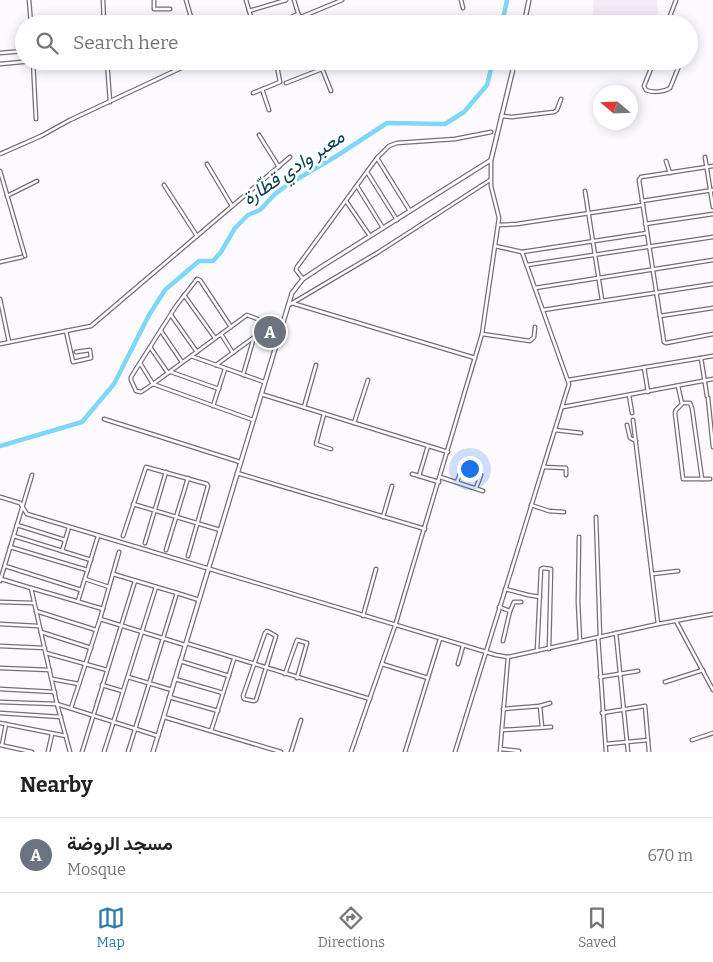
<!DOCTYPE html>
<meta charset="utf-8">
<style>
:root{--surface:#fff;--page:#f6f6f6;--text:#222;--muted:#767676;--line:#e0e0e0;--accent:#297cad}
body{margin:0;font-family:Bitter,Vazirmatn,serif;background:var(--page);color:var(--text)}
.compass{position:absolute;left:593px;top:85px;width:45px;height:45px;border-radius:50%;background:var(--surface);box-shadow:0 2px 12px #0003;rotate:289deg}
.you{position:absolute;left:469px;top:468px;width:18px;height:18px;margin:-12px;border:4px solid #fff;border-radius:50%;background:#1a73e8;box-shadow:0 0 0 8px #1a73e833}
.badge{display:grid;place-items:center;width:32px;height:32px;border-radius:50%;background:var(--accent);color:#fff;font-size:16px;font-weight:700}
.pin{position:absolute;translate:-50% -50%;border:2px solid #fff;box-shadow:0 1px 5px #0006}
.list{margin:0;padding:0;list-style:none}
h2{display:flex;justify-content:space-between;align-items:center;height:65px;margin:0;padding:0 20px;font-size:21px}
h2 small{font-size:16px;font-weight:400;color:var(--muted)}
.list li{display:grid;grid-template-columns:32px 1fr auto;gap:15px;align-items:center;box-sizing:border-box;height:75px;padding:0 20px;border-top:1px solid var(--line)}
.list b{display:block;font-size:19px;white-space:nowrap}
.list p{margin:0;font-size:16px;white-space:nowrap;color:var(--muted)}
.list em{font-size:16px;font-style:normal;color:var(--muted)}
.icon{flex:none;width:28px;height:28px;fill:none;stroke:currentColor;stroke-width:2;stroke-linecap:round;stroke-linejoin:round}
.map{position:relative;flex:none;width:713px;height:752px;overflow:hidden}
.search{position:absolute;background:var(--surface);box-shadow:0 2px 12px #0003;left:15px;right:15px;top:15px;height:55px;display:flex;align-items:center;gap:12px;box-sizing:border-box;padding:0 18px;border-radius:28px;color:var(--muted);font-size:19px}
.sheet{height:140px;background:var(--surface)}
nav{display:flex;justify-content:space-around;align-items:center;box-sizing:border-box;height:70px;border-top:1px solid var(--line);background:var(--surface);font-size:14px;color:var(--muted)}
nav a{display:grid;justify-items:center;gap:2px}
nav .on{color:var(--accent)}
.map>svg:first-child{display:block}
</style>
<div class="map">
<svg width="713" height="752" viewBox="0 0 713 752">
<rect width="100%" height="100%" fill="#fcf9ff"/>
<polygon fill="#f2eaf8" points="594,0 657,0 658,21 592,22"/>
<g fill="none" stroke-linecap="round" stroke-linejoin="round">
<g stroke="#7fd7f7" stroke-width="4.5">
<polyline points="502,24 507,0"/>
<polyline points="0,446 82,422 114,384 149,315 165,290 199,261 213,261 221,252 235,228 248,215 260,210 275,194 287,185 335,157 387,123 445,124 464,112 487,85 493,61"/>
</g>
<g stroke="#736f76" stroke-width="5">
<g id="minor">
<polyline points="29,0 31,24"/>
<polyline points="103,0 104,24"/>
<polyline points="154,0 154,9 170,9"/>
<polyline points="186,0 193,24"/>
<polyline points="246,0 253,24"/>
<polyline points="294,0 298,13 304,24"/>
<polyline points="461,0 463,8"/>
<polyline points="249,11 286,0"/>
<polyline points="301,17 342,0"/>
<polyline points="277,24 298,14"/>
<polyline points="667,24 676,0"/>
<polyline points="689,43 693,34"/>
<polyline points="0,53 24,51"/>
<polyline points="107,61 110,102"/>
<polyline points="319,61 331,91"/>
<path d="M 654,61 L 644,86 L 646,90 C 653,93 664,92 670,88 L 681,61"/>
<polyline points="0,64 33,61 36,119"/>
<polyline points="286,83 322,69"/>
<polyline points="262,89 269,110"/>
<polyline points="253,93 280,82 276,61"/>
<polyline points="501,116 512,117 554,112 557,110 561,99"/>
<polyline points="259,135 279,167"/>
<polyline points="0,154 41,136 70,120 196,61"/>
<polyline points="705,157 713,207"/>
<polyline points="377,158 410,211"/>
<polyline points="666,161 670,173"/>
<polyline points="207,164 232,206"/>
<polyline points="713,166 641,177 639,180 664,342 666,343 713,334"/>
<polyline points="0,171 25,256"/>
<polyline points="367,172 397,220"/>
<polyline points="164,185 197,236"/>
<polyline points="357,186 383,228"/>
<polyline points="585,191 602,300"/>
<polyline points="7,196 37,181"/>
<polyline points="346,201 370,236"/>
<polyline points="642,201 713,190"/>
<polyline points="645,224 713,214"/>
<polyline points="499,225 517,224 643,205"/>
<polyline points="522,252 647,233"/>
<polyline points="0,262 22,257"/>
<polyline points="527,265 713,237"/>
<polyline points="303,279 296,270 297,267 377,158 389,146 397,143 455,139 491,132"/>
<polyline points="535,288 713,260"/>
<polyline points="184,295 215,338"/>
<polyline points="0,299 9,342"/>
<polyline points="292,303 475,358"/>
<polyline points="289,305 377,253 490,180"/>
<polyline points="543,310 713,284"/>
<polyline points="171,315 197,352"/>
<polyline points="660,316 713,308"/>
<polyline points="231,327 200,280 197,279 176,306 131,377 131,380 136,391 141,392 153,384 247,315 281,328"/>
<polyline points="66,331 73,362 91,358 90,350 76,352"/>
<polyline points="161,331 182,362"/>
<polyline points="221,334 233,353"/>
<polyline points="482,334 530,341 534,337 535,327"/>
<polyline points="0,344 91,326 290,157"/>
<polyline points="150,347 168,373"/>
<polyline points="191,356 264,382"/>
<polyline points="701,358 707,396"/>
<polyline points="140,363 153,384 253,420"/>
<polyline points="216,365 253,338"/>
<polyline points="644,367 648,392"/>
<polyline points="171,372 219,389"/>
<polyline points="243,375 259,320"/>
<polyline points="568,380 713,356"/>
<polyline points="678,386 682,404 676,410 675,413 683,479 710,479"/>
<polyline points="261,394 448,452"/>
<polyline points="629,395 632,413"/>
<polyline points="708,398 713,447"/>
<polyline points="682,403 690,403 692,408 702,479"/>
<polyline points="213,406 225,369"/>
<polyline points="304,407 316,365"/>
<polyline points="563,407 713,379"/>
<polyline points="324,414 316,444 331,449"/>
<polyline points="104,419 240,462"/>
<polyline points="633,420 658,624"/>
<polyline points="354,423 368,380"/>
<polyline points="627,425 630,438 636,441"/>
<polyline points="555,430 581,433"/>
<polyline points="428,446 419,476 439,482"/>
<polyline points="544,467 566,468 566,475"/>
<polyline points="237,473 425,529"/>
<polyline points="412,474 419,476"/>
<polyline points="440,477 483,491"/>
<polyline points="457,482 462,468"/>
<polyline points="476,488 481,475"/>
<polyline points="0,497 20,503 27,514 496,655 508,657 658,624 713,614"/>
<polyline points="133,504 220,530"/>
<polyline points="531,505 549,511 564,512"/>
<polyline points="383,517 392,486"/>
<polyline points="596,517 600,636"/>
<polyline points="17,525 65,540"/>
<polyline points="14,536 91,560"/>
<polyline points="123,536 146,467 207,484 208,486 188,556"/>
<polyline points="579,537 578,602 580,641"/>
<polyline points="145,543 166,472"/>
<polyline points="10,547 87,570"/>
<polyline points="166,550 188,478"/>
<polyline points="62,551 69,527"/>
<polyline points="5,566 81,590"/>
<polyline points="113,574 177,593 128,752"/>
<polyline points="652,574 678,571"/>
<polyline points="1,579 31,588 57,704 70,752"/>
<polyline points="85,579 109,587"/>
<polyline points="0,581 32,475"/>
<polyline points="31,588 103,609"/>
<polyline points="505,589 528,595 540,597"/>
<polyline points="177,593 199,600"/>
<polyline points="78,601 98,536"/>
<polyline points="0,602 33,603"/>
<polyline points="499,607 510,611 503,641"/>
<polyline points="36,611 96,630"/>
<polyline points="510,611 514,602 521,602"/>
<polyline points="363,616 376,569"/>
<polyline points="100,619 119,552"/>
<polyline points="676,621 713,690"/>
<polyline points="0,624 38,626"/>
<polygon points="267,631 276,636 256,700 254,701 244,699 243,696 265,633"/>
<polyline points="41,632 91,648"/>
<polyline points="616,633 628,752"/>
<polyline points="598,637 606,752"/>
<polyline points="186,643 370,699"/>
<polyline points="0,646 45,648"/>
<polyline points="537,651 541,569 543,568 551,569 549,649"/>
<polyline points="46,653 107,670"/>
<polyline points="180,661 229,676"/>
<polyline points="382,664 428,678"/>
<polyline points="458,664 463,646"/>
<polyline points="0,668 50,670"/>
<polyline points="285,674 297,640 307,643 297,678"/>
<polyline points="128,677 172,690"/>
<polyline points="600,677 638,671"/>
<polyline points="52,679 79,684 100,619 185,645"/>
<polyline points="175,679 223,693"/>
<polyline points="665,682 703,670"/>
<polyline points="102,685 122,691"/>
<polyline points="0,689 55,692"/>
<polyline points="169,697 218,711"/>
<polyline points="0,702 57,704 158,736"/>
<polyline points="540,706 550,703"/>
<polyline points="71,708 79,684"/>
<polyline points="503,709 540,706 542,727"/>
<polyline points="0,713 61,717"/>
<polyline points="602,713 645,706 649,752"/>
<polyline points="164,717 281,752"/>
<polyline points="0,723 66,736"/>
<polyline points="502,730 551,727"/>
<polyline points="211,731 234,659"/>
<polyline points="692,740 713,733"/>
<polyline points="606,744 648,740"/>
<polyline points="0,745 32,752"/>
<polyline points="2,745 6,724"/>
<polyline points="501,749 519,751"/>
<polyline points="48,752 52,734"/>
<polyline points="82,752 135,581"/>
<polyline points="104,752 156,587"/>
<polyline points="291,752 301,720"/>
<polyline points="351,752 395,626 482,334 499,218 491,186 491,160"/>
<polyline points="405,752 440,639"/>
<polyline points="455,752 569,384 522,252 495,246"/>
<polyline points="500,752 508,657"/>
</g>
</g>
<g stroke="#736f76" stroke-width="5.5">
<g id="tertiary">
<polyline points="524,24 529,0"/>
<polyline points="153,752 292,293 303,279 321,267 491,160 515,61"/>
</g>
</g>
<use href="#minor" stroke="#fff" stroke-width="2.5"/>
<use href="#tertiary" stroke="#fff" stroke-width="3"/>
</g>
<g text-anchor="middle" stroke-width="5" stroke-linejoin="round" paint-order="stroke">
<g font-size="19" font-style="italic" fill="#0d4253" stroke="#fff">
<text transform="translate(293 167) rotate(-34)" y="7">معبر وادي قطّارة</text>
</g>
</g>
</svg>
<svg class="compass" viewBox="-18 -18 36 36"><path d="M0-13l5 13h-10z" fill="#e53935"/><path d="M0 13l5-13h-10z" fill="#767676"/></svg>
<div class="you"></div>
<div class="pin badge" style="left:270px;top:332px;background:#6b7280">A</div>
<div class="search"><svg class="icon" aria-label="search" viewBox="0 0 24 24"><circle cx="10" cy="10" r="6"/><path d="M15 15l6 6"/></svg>Search here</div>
</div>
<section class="sheet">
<h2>Nearby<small></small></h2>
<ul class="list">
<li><span class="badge" style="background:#6b7280">A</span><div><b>مسجد الروضة</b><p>Mosque</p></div><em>670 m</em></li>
</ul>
</section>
<nav>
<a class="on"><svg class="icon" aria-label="map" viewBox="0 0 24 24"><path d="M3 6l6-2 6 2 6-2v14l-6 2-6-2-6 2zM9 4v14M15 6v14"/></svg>Map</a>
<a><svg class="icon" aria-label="directions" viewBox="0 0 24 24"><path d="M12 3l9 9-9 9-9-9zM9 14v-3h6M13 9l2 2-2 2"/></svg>Directions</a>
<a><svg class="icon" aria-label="saved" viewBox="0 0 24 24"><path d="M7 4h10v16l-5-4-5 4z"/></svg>Saved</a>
</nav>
